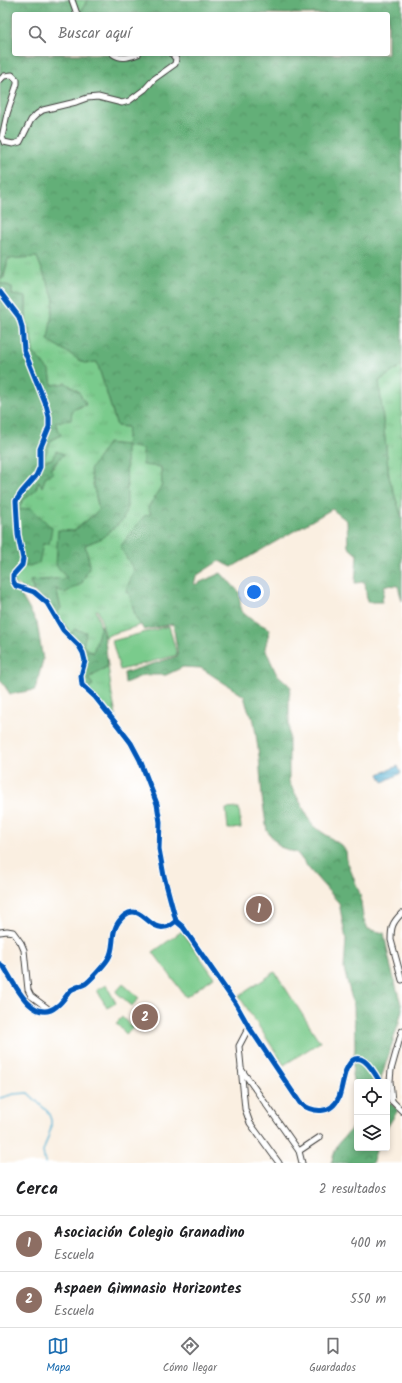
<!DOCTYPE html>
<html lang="es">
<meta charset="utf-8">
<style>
:root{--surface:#fff;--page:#f2f2f2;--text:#202124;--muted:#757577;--line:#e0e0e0;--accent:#1f6fb2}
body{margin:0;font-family:Kalam,sans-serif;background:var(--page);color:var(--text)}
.controls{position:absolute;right:12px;bottom:12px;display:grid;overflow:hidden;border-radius:4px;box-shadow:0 2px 6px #0003}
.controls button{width:36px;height:36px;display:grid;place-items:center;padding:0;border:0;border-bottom:1px solid var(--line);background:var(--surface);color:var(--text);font:20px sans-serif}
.you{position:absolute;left:254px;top:592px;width:14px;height:14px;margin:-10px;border:3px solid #fff;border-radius:50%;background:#1a73e8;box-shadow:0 0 0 6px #1a73e833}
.badge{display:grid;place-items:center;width:26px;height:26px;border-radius:50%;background:var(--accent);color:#fff;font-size:13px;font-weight:700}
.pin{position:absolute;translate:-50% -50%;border:2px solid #fff;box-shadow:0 1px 4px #0006}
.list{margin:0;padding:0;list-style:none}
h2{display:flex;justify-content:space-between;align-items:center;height:52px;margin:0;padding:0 16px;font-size:17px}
h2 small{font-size:13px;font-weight:400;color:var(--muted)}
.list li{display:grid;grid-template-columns:26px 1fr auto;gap:12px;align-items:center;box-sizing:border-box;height:56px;padding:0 16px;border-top:1px solid var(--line)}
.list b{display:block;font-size:15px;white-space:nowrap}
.list p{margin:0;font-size:13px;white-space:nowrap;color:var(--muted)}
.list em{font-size:13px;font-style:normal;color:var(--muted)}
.icon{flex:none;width:22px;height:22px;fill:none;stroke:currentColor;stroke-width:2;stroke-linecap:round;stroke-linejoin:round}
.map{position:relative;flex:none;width:402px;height:1163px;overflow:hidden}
.search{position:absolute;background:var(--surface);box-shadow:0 2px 6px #0003;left:12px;right:12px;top:12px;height:44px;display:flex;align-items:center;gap:10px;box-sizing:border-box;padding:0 14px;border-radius:4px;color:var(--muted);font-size:15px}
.sheet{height:164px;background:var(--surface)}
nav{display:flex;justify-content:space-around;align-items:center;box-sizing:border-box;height:56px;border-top:1px solid var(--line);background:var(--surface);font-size:11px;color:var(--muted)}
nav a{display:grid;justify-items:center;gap:2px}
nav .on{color:var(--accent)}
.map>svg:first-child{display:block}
</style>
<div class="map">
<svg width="402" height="1163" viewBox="0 0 402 1163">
<defs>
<pattern id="grass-tufts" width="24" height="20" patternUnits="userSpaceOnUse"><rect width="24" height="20" fill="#7acb8c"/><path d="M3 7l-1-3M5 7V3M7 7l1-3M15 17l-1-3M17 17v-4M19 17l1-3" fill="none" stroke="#69ae78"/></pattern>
<pattern id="forest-crowns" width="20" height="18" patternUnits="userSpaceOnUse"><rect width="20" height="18" fill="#63af78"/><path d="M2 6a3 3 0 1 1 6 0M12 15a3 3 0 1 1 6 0" fill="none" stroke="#518e62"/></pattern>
<pattern id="water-rules" width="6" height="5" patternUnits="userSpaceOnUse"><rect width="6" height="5" fill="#55b1d3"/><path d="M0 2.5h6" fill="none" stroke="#468faa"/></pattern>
</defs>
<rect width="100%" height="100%" fill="#fff"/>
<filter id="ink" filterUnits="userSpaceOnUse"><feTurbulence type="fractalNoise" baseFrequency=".025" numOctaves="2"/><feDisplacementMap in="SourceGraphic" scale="8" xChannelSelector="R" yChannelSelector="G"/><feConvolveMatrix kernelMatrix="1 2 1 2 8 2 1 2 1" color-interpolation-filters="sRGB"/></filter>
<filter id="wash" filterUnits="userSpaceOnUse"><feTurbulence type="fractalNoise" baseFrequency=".012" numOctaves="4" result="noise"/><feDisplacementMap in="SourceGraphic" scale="16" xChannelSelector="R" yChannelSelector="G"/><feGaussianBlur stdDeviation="0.9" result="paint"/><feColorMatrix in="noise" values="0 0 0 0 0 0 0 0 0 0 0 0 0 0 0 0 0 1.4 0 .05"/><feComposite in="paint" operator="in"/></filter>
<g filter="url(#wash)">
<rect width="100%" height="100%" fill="#faefe1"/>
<g fill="url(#grass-tufts)" stroke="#4b7454">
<polygon points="72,0 87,0 80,14 77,14"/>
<path d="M 37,257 L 54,299 L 49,340 L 97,362 L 117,426 L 128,427 L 143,449 L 161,467 L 162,485 L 148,508 L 151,514 L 134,570 L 126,591 L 129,593 L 136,618 L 141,625 L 109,635 L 106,638 L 98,610 L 96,610 L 101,628 L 94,653 C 77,644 67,629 57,613 L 61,608 L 56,589 L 90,565 L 85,545 L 102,538 L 123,519 L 90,470 L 99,510 L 74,531 L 68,578 L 30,581 L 34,592 L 22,588 L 13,581 L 19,510 L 22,501 L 35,491 L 39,481 L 42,486 L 46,476 L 54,473 L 50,470 L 58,461 L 52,459 L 43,461 L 51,440 L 55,422 L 72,410 L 86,405 L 52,385 L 50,372 L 33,352 L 30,329 L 26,328 L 26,298 L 12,295 L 12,287 L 0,283 L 0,278 L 4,278 L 8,258 Z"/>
<polygon points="402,365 402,518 389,477 379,381"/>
<polygon points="108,666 112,695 118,726 86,689 88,679"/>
</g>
<g fill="url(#forest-crowns)" stroke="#40664a">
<polygon points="0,0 72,0 77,14 14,14 14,54 388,54 388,14 80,14 87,0 402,0 402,365 379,381 389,477 402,518 402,601 398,586 385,585 382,602 367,602 365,582 355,583 357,555 348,547 347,521 332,509 232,567 219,561 196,576 194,585 221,573 239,592 241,611 252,620 270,629 265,648 276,673 291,687 289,696 289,782 313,826 341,845 346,851 347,861 360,894 363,917 368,929 384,933 391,968 402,1008 399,1022 380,1082 357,1082 357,1101 352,1075 355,1047 354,1007 344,969 346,939 339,903 310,870 297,853 280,847 267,831 262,797 259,756 254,721 247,707 244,696 201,668 183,667 166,675 144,675 125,683 124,673 178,656 173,624 144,630 136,618 129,594 126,592 134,570 120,547 144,516 151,514 148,508 162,485 161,467 143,465 143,449 126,446 127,507 123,520 102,538 85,545 90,565 82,583 65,593 56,589 61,608 57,613 66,628 72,634 74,629 86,632 83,647 93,653 101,625 105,640 108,666 88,678 93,685 86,689 82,685 83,653 63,630 52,610 34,592 30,581 67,578 56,565 58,530 74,531 99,510 90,470 108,443 126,445 128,427 117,426 97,362 84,363 48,340 54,299 37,257 8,259 3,278 0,278"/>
<polygon points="0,283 12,287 12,295 26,297 26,327 30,329 33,352 50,372 52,385 66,383 78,391 86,404 72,410 71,420 55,422 61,435 51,440 43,461 52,459 56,451 64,454 50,469 54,473 46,476 42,487 39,481 35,491 22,501 19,510 31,508 52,528 49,544 43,544 39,563 25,567 22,565 13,575 13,581 37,623 43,660 35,690 10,694 0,679"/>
<polygon points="387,1100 398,1110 387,1128"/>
<polygon points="357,1122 357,1148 377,1148 372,1163 331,1163 337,1145"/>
</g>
<g fill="#7acb8c" stroke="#4b7454">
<polygon points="169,626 177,655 120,670 112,641"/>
<polygon points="239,808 241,828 228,829 226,809"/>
<polygon points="182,931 214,977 186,997 153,952"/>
<polygon points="275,972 320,1042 284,1065 239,996"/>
<polygon points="123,984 139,998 132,1006 116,992"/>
<polygon points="106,985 116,1003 107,1008 97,990"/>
<polygon points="122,1017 133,1028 126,1034 116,1023"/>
</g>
<polygon fill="url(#water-rules)" stroke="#386678" points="398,766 401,773 383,782 379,774"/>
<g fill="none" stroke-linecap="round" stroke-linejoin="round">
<polyline stroke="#55b1d3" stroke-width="1.5" points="0,1098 14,1094 28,1093 48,1112 51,1120 51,1128 43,1152 45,1163"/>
</g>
</g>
<g filter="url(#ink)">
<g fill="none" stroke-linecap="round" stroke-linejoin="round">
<g stroke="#3d3c3a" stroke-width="7">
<g id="street">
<polyline points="72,0 77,14"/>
<path d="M 113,54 C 122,60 129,57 138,54"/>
<polyline points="0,80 4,76 12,75 17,80 17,84 7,114 2,137 4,142 13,144 20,142 31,120 37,114 43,110 76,102 87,98 98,97 122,103 129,101 145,89 154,79 175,64 176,59 172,54"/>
<path d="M 0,292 L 19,317 L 22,327 L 24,350 L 46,405 L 49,417 L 49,427 L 40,449 L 40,467 L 36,476 L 22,492 L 16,501 L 18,535 L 23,559 L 22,565 L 13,575 L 13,581 L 16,586 L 34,592 L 47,603 L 63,630 L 79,646 L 83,653 L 85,661 L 81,676 L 82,685 L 95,697 L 118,726 L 131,743 L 140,760 L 157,804 L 160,822 L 159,849 L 164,876 L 176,921 C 173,923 169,927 165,927 C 149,931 141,903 125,915 C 107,930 117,946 108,959 C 105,964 89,982 85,984 C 81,986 75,987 71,990 C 66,995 63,1002 57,1006 C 33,1026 14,983 4,967 L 0,964"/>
<path d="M 402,913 C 392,923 391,927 391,940 L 402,980"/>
<path d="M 176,921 L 183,927 L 236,1004 L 249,1027 L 300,1103 C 313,1113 331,1115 339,1097 C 342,1088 343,1078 346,1070 C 358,1043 373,1070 380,1082"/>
<polyline points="0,932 7,931 13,932 21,943 24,950 28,990 31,996 50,1010"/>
<polyline points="249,1027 239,1046 245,1109 250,1123 279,1163"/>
<polyline points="241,1069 299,1151 302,1163"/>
<polyline points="387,1094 392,1101 402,1111"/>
<polyline points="392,1101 390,1081 391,1070 402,1031"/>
<polyline points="299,1151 320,1137"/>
</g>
</g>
<use href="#street" stroke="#fff" stroke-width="5"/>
<g stroke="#fff" stroke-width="8">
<g id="cycleway">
<path d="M 0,292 L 19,317 L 22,327 L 24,350 L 46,405 L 49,417 L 49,427 L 40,449 L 40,467 L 36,476 L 22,492 L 16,501 L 18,535 L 23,559 L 22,565 L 13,575 L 13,581 L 16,586 L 34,592 L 47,603 L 63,630 L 79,646 L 83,653 L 85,661 L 81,676 L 82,685 L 95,697 L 118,726 L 131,743 L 140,760 L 157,804 L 160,822 L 159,849 L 164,876 L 176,921 C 173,923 169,927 165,927 C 149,931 141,903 125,915 C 107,930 117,946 108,959 C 105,964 89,982 85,984 C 81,986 75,987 71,990 C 66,995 63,1002 57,1006 C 33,1026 14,983 4,967 L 0,964"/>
<path d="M 176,921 L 183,927 L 236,1004 L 249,1027 L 300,1103 C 313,1113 331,1115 339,1097 C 342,1088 343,1078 346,1070 C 358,1043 373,1070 380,1082"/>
</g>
</g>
<use href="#cycleway" stroke="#0057b8" stroke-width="5"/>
</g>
</g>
</svg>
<div class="controls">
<button><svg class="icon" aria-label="locate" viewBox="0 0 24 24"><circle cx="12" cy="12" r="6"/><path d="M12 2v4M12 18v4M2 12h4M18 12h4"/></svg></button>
<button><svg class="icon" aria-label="layers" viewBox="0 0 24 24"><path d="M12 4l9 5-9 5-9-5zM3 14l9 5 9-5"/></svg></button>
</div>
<div class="you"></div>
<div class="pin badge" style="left:259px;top:909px;background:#8d6e63">1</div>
<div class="pin badge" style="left:145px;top:1017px;background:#8d6e63">2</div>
<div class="search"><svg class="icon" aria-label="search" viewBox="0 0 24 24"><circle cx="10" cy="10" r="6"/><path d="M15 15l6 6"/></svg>Buscar aquí</div>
</div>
<section class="sheet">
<h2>Cerca<small>2 resultados</small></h2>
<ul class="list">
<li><span class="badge" style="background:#8d6e63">1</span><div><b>Asociación Colegio Granadino</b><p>Escuela</p></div><em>400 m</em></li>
<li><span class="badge" style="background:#8d6e63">2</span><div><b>Aspaen Gimnasio Horizontes</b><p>Escuela</p></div><em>550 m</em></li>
</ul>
</section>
<nav>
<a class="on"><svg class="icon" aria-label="map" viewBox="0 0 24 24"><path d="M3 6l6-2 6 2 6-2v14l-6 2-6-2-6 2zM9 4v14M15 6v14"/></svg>Mapa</a>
<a><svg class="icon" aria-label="directions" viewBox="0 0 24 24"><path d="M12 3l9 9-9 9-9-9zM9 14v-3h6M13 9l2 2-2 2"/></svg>Cómo llegar</a>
<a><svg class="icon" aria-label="saved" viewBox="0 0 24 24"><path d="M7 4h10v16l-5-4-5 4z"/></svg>Guardados</a>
</nav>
